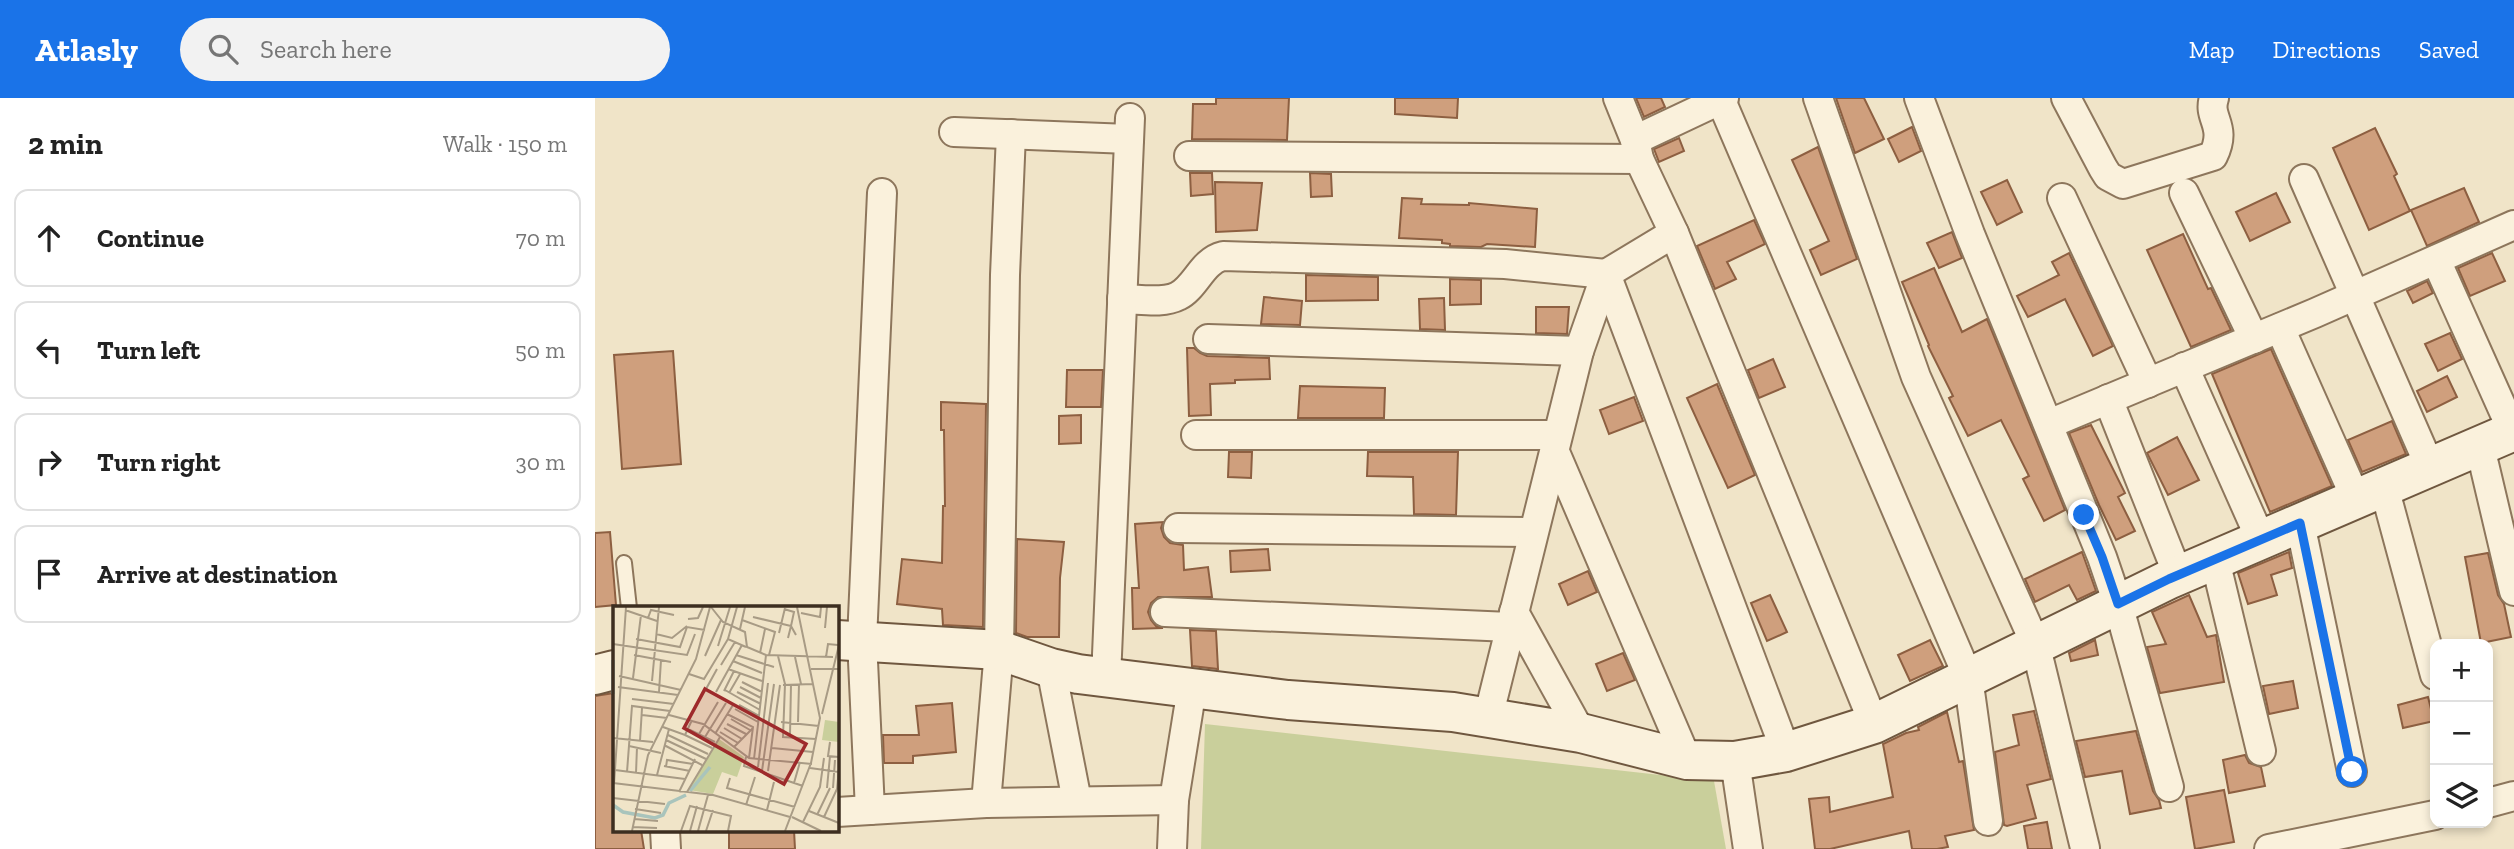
<!DOCTYPE html>
<meta charset="utf-8">
<style>
:root{--surface:#fff;--page:#f2f2f2;--text:#222;--muted:#767676;--line:#e0e0e0;--accent:#1a73e8}
body{margin:0;font-family:"Zilla Slab",serif;background:var(--page);color:var(--text)}
.controls{position:absolute;right:21px;bottom:21px;display:grid;overflow:hidden;border-radius:14px;box-shadow:0 4px 10px #0003}
.controls button{width:63px;height:63px;display:grid;place-items:center;padding:0;border:0;border-bottom:2px solid var(--line);background:var(--surface);color:var(--text);font:35px sans-serif}
.stop{position:absolute;width:21px;height:21px;margin:-16px;border:5px solid #1a73e8;border-radius:50%;background:#fff}
.stop.end{background:#1a73e8;border-color:#fff;box-shadow:0 2px 7px #0008}
.list{margin:0;padding:0;list-style:none}
h2{display:flex;justify-content:space-between;align-items:center;height:91px;margin:0;padding:0 28px;font-size:30px}
h2 small{font-size:23px;font-weight:400;color:var(--muted)}
.list li{display:grid;grid-template-columns:46px 1fr auto;gap:21px;align-items:center;box-sizing:border-box;height:98px;margin:0 14px 14px;padding:0 14px;border:2px solid var(--line);border-radius:14px}
.list b{display:block;font-size:26px;white-space:nowrap}
.list em{font-size:23px;font-style:normal;color:var(--muted)}
.icon{flex:none;width:38px;height:38px;fill:none;stroke:currentColor;stroke-width:2;stroke-linecap:round;stroke-linejoin:round}
.map{position:relative;flex:none;width:1919px;height:751px;overflow:hidden}
header{display:flex;align-items:center;gap:42px;box-sizing:border-box;height:98px;padding:0 35px;background:var(--accent);color:#fff}
header strong{font-size:33px}
nav{display:flex;gap:38px;margin-inline-start:auto;font-size:24px}
.search{width:490px;height:63px;background:var(--page);display:flex;align-items:center;gap:18px;box-sizing:border-box;padding:0 24px;border-radius:38px;color:var(--muted);font-size:26px}
main{display:flex}
aside{flex:1;background:var(--surface)}
.map>svg:first-child{display:block}
</style>
<header>
<strong>Atlasly</strong>
<div class="search"><svg class="icon" aria-label="search" viewBox="0 0 24 24"><circle cx="10" cy="10" r="6"/><path d="M15 15l6 6"/></svg>Search here</div>
<nav><a>Map</a><a>Directions</a><a>Saved</a></nav>
</header>
<main>
<aside>
<h2>2 min<small>Walk · 150 m</small></h2>
<ul class="list">
<li><svg class="icon" aria-label="ahead" viewBox="0 0 24 24"><path d="M12 20V5M6 11l6-6 6 6"/></svg><div><b>Continue</b></div><em>70 m</em></li>
<li><svg class="icon" aria-label="left" viewBox="0 0 24 24"><path d="M17 20v-9H6M10 6l-5 5 5 5"/></svg><div><b>Turn left</b></div><em>50 m</em></li>
<li><svg class="icon" aria-label="right" viewBox="0 0 24 24"><path d="M7 20v-9h11M14 6l5 5-5 5"/></svg><div><b>Turn right</b></div><em>30 m</em></li>
<li><svg class="icon" aria-label="arrive" viewBox="0 0 24 24"><path d="M6 21V4h12l-3 4 3 4H6"/></svg><div><b>Arrive at destination</b></div></li>
</ul>
</aside>
<div class="map">
<svg width="1919" height="751" viewBox="0 0 1919 751">
<rect width="100%" height="100%" fill="#f0e4c8"/>
<polygon fill="#c9cf9b" points="610,626 1119,683 1131,751 606,751"/>
<g fill="#cf9f7d" stroke="#8d5f41" stroke-width="2">
<polygon points="621,0 694,0 692,42 597,41 598,6 621,6"/>
<polygon points="800,0 863,0 862,20 800,16"/>
<polygon points="1041,0 1066,0 1070,9 1049,19"/>
<polygon points="1241,0 1269,0 1289,41 1260,55"/>
<polygon points="1317,29 1326,53 1304,64 1293,41"/>
<polygon points="1780,30 1802,76 1799,78 1815,113 1774,132 1738,50"/>
<polygon points="1084,40 1089,53 1064,64 1059,51"/>
<polygon points="1223,49 1262,161 1226,177 1215,152 1234,143 1197,62"/>
<polygon points="595,75 617,75 618,96 596,98"/>
<polygon points="715,75 736,76 737,98 716,99"/>
<polygon points="1412,82 1427,114 1402,127 1386,94"/>
<polygon points="620,84 667,85 662,132 621,134"/>
<polygon points="1869,90 1884,124 1832,148 1816,112"/>
<polygon points="1681,95 1695,124 1655,143 1641,114"/>
<polygon points="807,100 827,101 826,106 874,107 874,105 942,111 940,149 892,146 886,149 855,148 855,146 847,145 847,142 804,140"/>
<polygon points="1159,122 1170,146 1132,164 1141,181 1120,191 1102,148"/>
<polygon points="1357,134 1367,160 1344,170 1332,145"/>
<polygon points="1588,136 1613,191 1616,190 1636,232 1596,249 1552,152"/>
<polygon points="1474,155 1518,248 1498,258 1470,201 1433,219 1422,198 1464,177 1457,164"/>
<polygon points="1897,155 1910,183 1875,198 1863,170"/>
<polygon points="1339,170 1367,234 1392,221 1470,412 1449,423 1428,381 1434,378 1406,322 1373,338 1354,300 1358,298 1333,248 1334,247 1307,184"/>
<polygon points="711,177 783,179 783,202 711,203"/>
<polygon points="855,181 886,182 886,206 855,207"/>
<polygon points="1832,183 1838,195 1818,205 1812,193"/>
<polygon points="669,199 707,203 705,227 666,226"/>
<polygon points="849,200 850,232 825,231 824,201"/>
<polygon points="941,209 974,209 972,236 941,235"/>
<polygon points="1855,235 1867,261 1843,273 1830,246"/>
<polygon points="592,250 599,250 605,255 612,258 674,260 675,281 640,282 640,285 615,286 616,317 594,318"/>
<polygon points="1676,251 1737,388 1675,414 1617,276"/>
<polygon points="78,253 86,366 27,371 19,257"/>
<polygon points="1178,261 1190,289 1164,300 1153,272"/>
<polygon points="472,272 508,272 506,309 471,309"/>
<polygon points="1852,278 1862,299 1832,314 1822,293"/>
<polygon points="1122,286 1160,377 1133,390 1092,300"/>
<polygon points="705,288 790,290 789,320 703,320"/>
<polygon points="1039,299 1048,323 1014,336 1005,312"/>
<polygon points="346,304 391,306 388,529 348,527 347,511 302,506 307,461 347,465 348,408 350,408 349,332 346,332"/>
<polygon points="486,317 486,345 464,346 464,318"/>
<polygon points="1797,323 1811,356 1767,374 1753,342"/>
<polygon points="1496,327 1530,395 1523,399 1540,433 1521,442 1504,407 1474,335"/>
<polygon points="1582,339 1604,382 1573,397 1552,355"/>
<polygon points="634,354 657,354 656,380 633,379"/>
<polygon points="773,354 863,354 861,417 819,416 818,379 772,378"/>
<polygon points="568,424 566,430 569,439 575,445 588,447 589,472 613,469 617,499 563,499 556,505 553,514 556,522 561,528 568,530 538,531 537,490 544,490 540,426"/>
<polygon points="15,434 21,507 0,509 0,435"/>
<polygon points="422,441 469,444 465,480 464,539 432,539 421,535"/>
<polygon points="673,451 675,472 636,474 635,453"/>
<polygon points="1487,454 1501,493 1482,502 1474,487 1440,504 1430,481"/>
<polygon points="1694,454 1697,470 1676,477 1682,497 1653,506 1643,475"/>
<polygon points="1893,455 1903,497 1909,506 1916,539 1886,545 1870,459"/>
<polygon points="993,473 1002,494 973,507 964,486"/>
<polygon points="1175,497 1192,534 1172,543 1156,505"/>
<polygon points="1594,497 1612,539 1621,537 1629,584 1565,595 1552,549 1571,546 1557,514"/>
<polygon points="595,532 621,533 623,571 597,568"/>
<polygon points="1335,542 1348,568 1315,583 1303,557"/>
<polygon points="1500,542 1503,557 1476,563 1474,555"/>
<polygon points="1028,555 1040,582 1012,593 1001,566"/>
<polygon points="1698,583 1703,610 1674,616 1668,588"/>
<polygon points="19,595 19,732 46,732 49,751 0,751 0,598"/>
<polygon points="1833,599 1839,623 1808,630 1803,607"/>
<polygon points="357,605 361,654 318,658 318,665 289,665 288,637 324,637 321,608"/>
<polygon points="1439,613 1456,681 1432,687 1441,720 1412,728 1409,727 1400,654 1424,647 1418,617"/>
<polygon points="1352,614 1364,664 1368,663 1379,732 1350,738 1353,749 1342,751 1317,751 1314,733 1235,751 1220,751 1214,701 1234,699 1235,714 1298,699 1288,646 1311,635 1324,632 1323,629"/>
<polygon points="1541,633 1558,693 1564,702 1566,710 1535,716 1527,673 1490,679 1481,643"/>
<polygon points="1650,657 1654,665 1666,669 1670,688 1634,695 1628,662"/>
<polygon points="1629,692 1639,744 1600,751 1591,699"/>
<polygon points="1452,724 1457,751 1433,751 1429,728"/>
<polygon points="134,732 199,732 200,751 134,751"/>
</g>
<g fill="none" stroke-linecap="round" stroke-linejoin="round">
<g stroke="#8d765c" stroke-width="18">
<polyline id="lane" points="29,465 34,510"/>
</g>
<g stroke="#8d765c" stroke-width="32">
<g id="street">
<polyline points="1023,0 1040,42 1044,61 1079,135 1279,626"/>
<polyline points="1125,0 1373,579 1393,723"/>
<polyline points="1223,0 1321,279 1440,545 1490,750"/>
<polyline points="1324,0 1375,136 1507,459 1523,506 1574,689"/>
<path d="M 1471,0 L 1508,70 L 1513,78 L 1528,86 L 1618,58 C 1633,27 1612,21 1619,0"/>
<polyline points="359,34 534,41"/>
<polyline points="1040,42 1129,0"/>
<polyline points="594,58 1044,61"/>
<polyline points="1709,81 1835,369"/>
<polyline points="1589,95 1659,241"/>
<polyline points="1467,100 1553,285"/>
<polyline points="1841,162 1918,334"/>
<path d="M 527,201 C 544,201 568,206 583,198 C 601,189 607,163 628,158 L 910,166 L 1011,176 L 1191,654"/>
<polyline points="1685,230 1761,401"/>
<polyline points="613,241 984,253"/>
<polyline points="1589,269 1666,442"/>
<polyline points="1513,301 1583,477"/>
<polyline points="1454,326 1720,215 1919,127"/>
<polyline points="601,337 962,337"/>
<polyline points="1885,349 1919,493"/>
<polyline points="960,354 1092,662"/>
<polyline points="1789,389 1840,577"/>
<polyline points="1705,425 1757,674"/>
<polyline points="583,430 938,434"/>
<polyline points="1620,462 1666,653"/>
<polyline points="570,514 915,529"/>
<polyline points="919,514 986,635"/>
<polyline points="456,570 482,703"/>
<polyline points="511,580 535,20"/>
<polyline points="893,620 984,253 1011,176 1079,135"/>
<polyline points="1140,663 1153,751"/>
<polyline points="391,705 404,552 410,177 416,36"/>
<polyline points="1893,705 1919,698"/>
<polyline points="275,712 267,542 287,95"/>
<polyline points="242,714 391,705 579,702"/>
<polyline points="70,732 71,751"/>
<polyline points="577,751 579,702 597,590"/>
<polyline points="1674,751 1840,717"/>
</g>
</g>
<g stroke="#6f573f" stroke-width="42">
<g id="secondary">
<polyline points="242,542 404,552 456,570 483,576 693,602 858,614 986,635 1092,662 1140,663 1191,654 1279,626 1575,481 1919,333"/>
<polyline points="0,577 19,572"/>
</g>
</g>
<use href="#lane" stroke="#faf1dc" stroke-width="14"/>
<use href="#street" stroke="#faf1dc" stroke-width="28"/>
<use href="#secondary" stroke="#faf1dc" stroke-width="38"/>
</g>
<g fill="none" stroke-linecap="round" stroke-linejoin="round">
<polyline stroke="#1a73e8" stroke-width="9" points="1489,417 1507,459 1523,506 1574,481 1705,425 1757,674"/>
</g>
<g transform="translate(18 508)">
<rect width="226" height="226" fill="#f0e4c8"/>
<path d="M 212,114 L 226,116 L 226,136 L 209,134 ZM 106,133 L 131,151 L 124,171 L 109,166 L 100,188 L 76,184 Z" fill="#c9cf9b"/>
<path fill="none" stroke="#a9c4bc" stroke-width="3.5" d="M 0,54 L 0,88M 77,185 L 97,161M 0,199 L 10,206 L 42,212 L 50,209 L 56,197 L 73,189"/>
<path fill="none" stroke="#a89b85" stroke-width="2" d="M 98,1 L 110,16 L 132,26 L 134,41 L 153,49 L 220,51M 171,3 L 181,6 L 178,20 L 183,29M 12,4 L 44,15M 188,7 L 207,11 L 208,1M 140,11 L 178,20 L 175,32M 35,12 L 38,4 L 61,9M 75,13 L 85,12 L 90,1M 129,14 L 162,26 L 156,49M 212,22 L 214,1M 127,23 L 132,1M 166,27 L 172,2M 43,28 L 59,32 L 74,20M 23,33 L 67,41 L 74,21 L 92,24M 115,33 L 124,1M 0,38 L 74,49 L 82,28M 105,40 L 117,1M 147,47 L 152,23M 21,49 L 58,56M 123,49 L 161,61M 92,50 L 108,14M 165,50 L 172,78 L 170,131 L 203,133M 182,51 L 188,78M 213,51 L 215,38 L 225,39M 120,55 L 149,67M 108,59 L 122,36M 115,63 L 149,75M 198,63 L 226,63M 76,68 L 91,73 L 115,33 L 133,41M 6,70 L 68,84M 20,72 L 28,9M 39,75 L 46,1M 129,76 L 149,86M 170,79 L 200,78M 5,81 L 65,89M 127,81 L 148,92M 93,83 L 104,63M 112,84 L 147,104M 111,85 L 121,65M 46,86 L 48,54M 103,86 L 129,39M 124,86 L 148,98M 116,87 L 127,68M 19,93 L 61,98M 126,99 L 146,110M 122,103 L 145,116M 114,108 L 140,121 L 136,152M 209,108 L 226,39M 29,109 L 54,112M 56,109 L 90,118 L 136,152 L 199,158M 118,113 L 137,124M 168,116 L 206,120M 185,116 L 186,78M 114,118 L 133,128M 50,121 L 72,129 L 79,114M 111,122 L 129,133M 75,123 L 102,136M 107,126 L 125,137M 86,128 L 105,96M 102,128 L 120,99M 55,129 L 95,148M 72,129 L 99,142M 177,129 L 178,78M 92,131 L 113,97M 0,132 L 40,136M 53,134 L 93,153M 27,135 L 29,102M 217,136 L 215,150 L 226,151M 51,139 L 89,159M 16,140 L 48,147M 121,141 L 140,122M 159,142 L 200,146M 133,151 L 131,160 L 190,180M 141,153 L 153,49M 51,160 L 77,165M 53,161 L 54,154 L 80,158M 145,161 L 155,77M 197,162 L 226,166M 2,164 L 72,173M 149,165 L 161,78M 155,165 L 167,79M 14,166 L 19,100 L 57,105M 23,167 L 24,141M 44,169 L 56,123M 117,172 L 114,182 L 182,201M 0,177 L 100,189 L 177,211M 181,177 L 187,156M 1,178 L 13,1M 214,182 L 217,150M 220,182 L 222,154M 66,186 L 82,153M 74,186 L 107,131M 0,192 L 52,198M 133,199 L 142,171M 22,203 L 48,207M 154,204 L 161,176M 196,205 L 226,217M 204,209 L 217,182M 179,211 L 208,225M 211,211 L 224,183 L 226,162M 21,213 L 45,215M 190,216 L 207,181 L 211,152M 19,221 L 44,222M 19,225 L 35,149 L 83,53 L 97,1M 68,225 L 77,200 L 118,210 L 115,225M 77,225 L 84,200M 85,225 L 95,189M 93,225 L 100,204M 172,225 L 198,157 L 207,112 L 184,1"/>
<path fill="#9e2a2b" fill-opacity="0.15" stroke="#9e2a2b" stroke-width="3.5" d="M 92,83 L 193,138 L 171,178 L 71,122 Z"/>
<rect width="226" height="226" fill="none" stroke="#3d2e20" stroke-width="3.5"/>
</g>
</svg>
<div class="controls">
<button>+</button>
<button>−</button>
<button><svg class="icon" aria-label="layers" viewBox="0 0 24 24"><path d="M12 4l9 5-9 5-9-5zM3 14l9 5 9-5"/></svg></button>
</div>
<div class="stop" style="left:1757px;top:674px"></div>
<div class="stop end" style="left:1489px;top:417px"></div>
</div>
</main>
